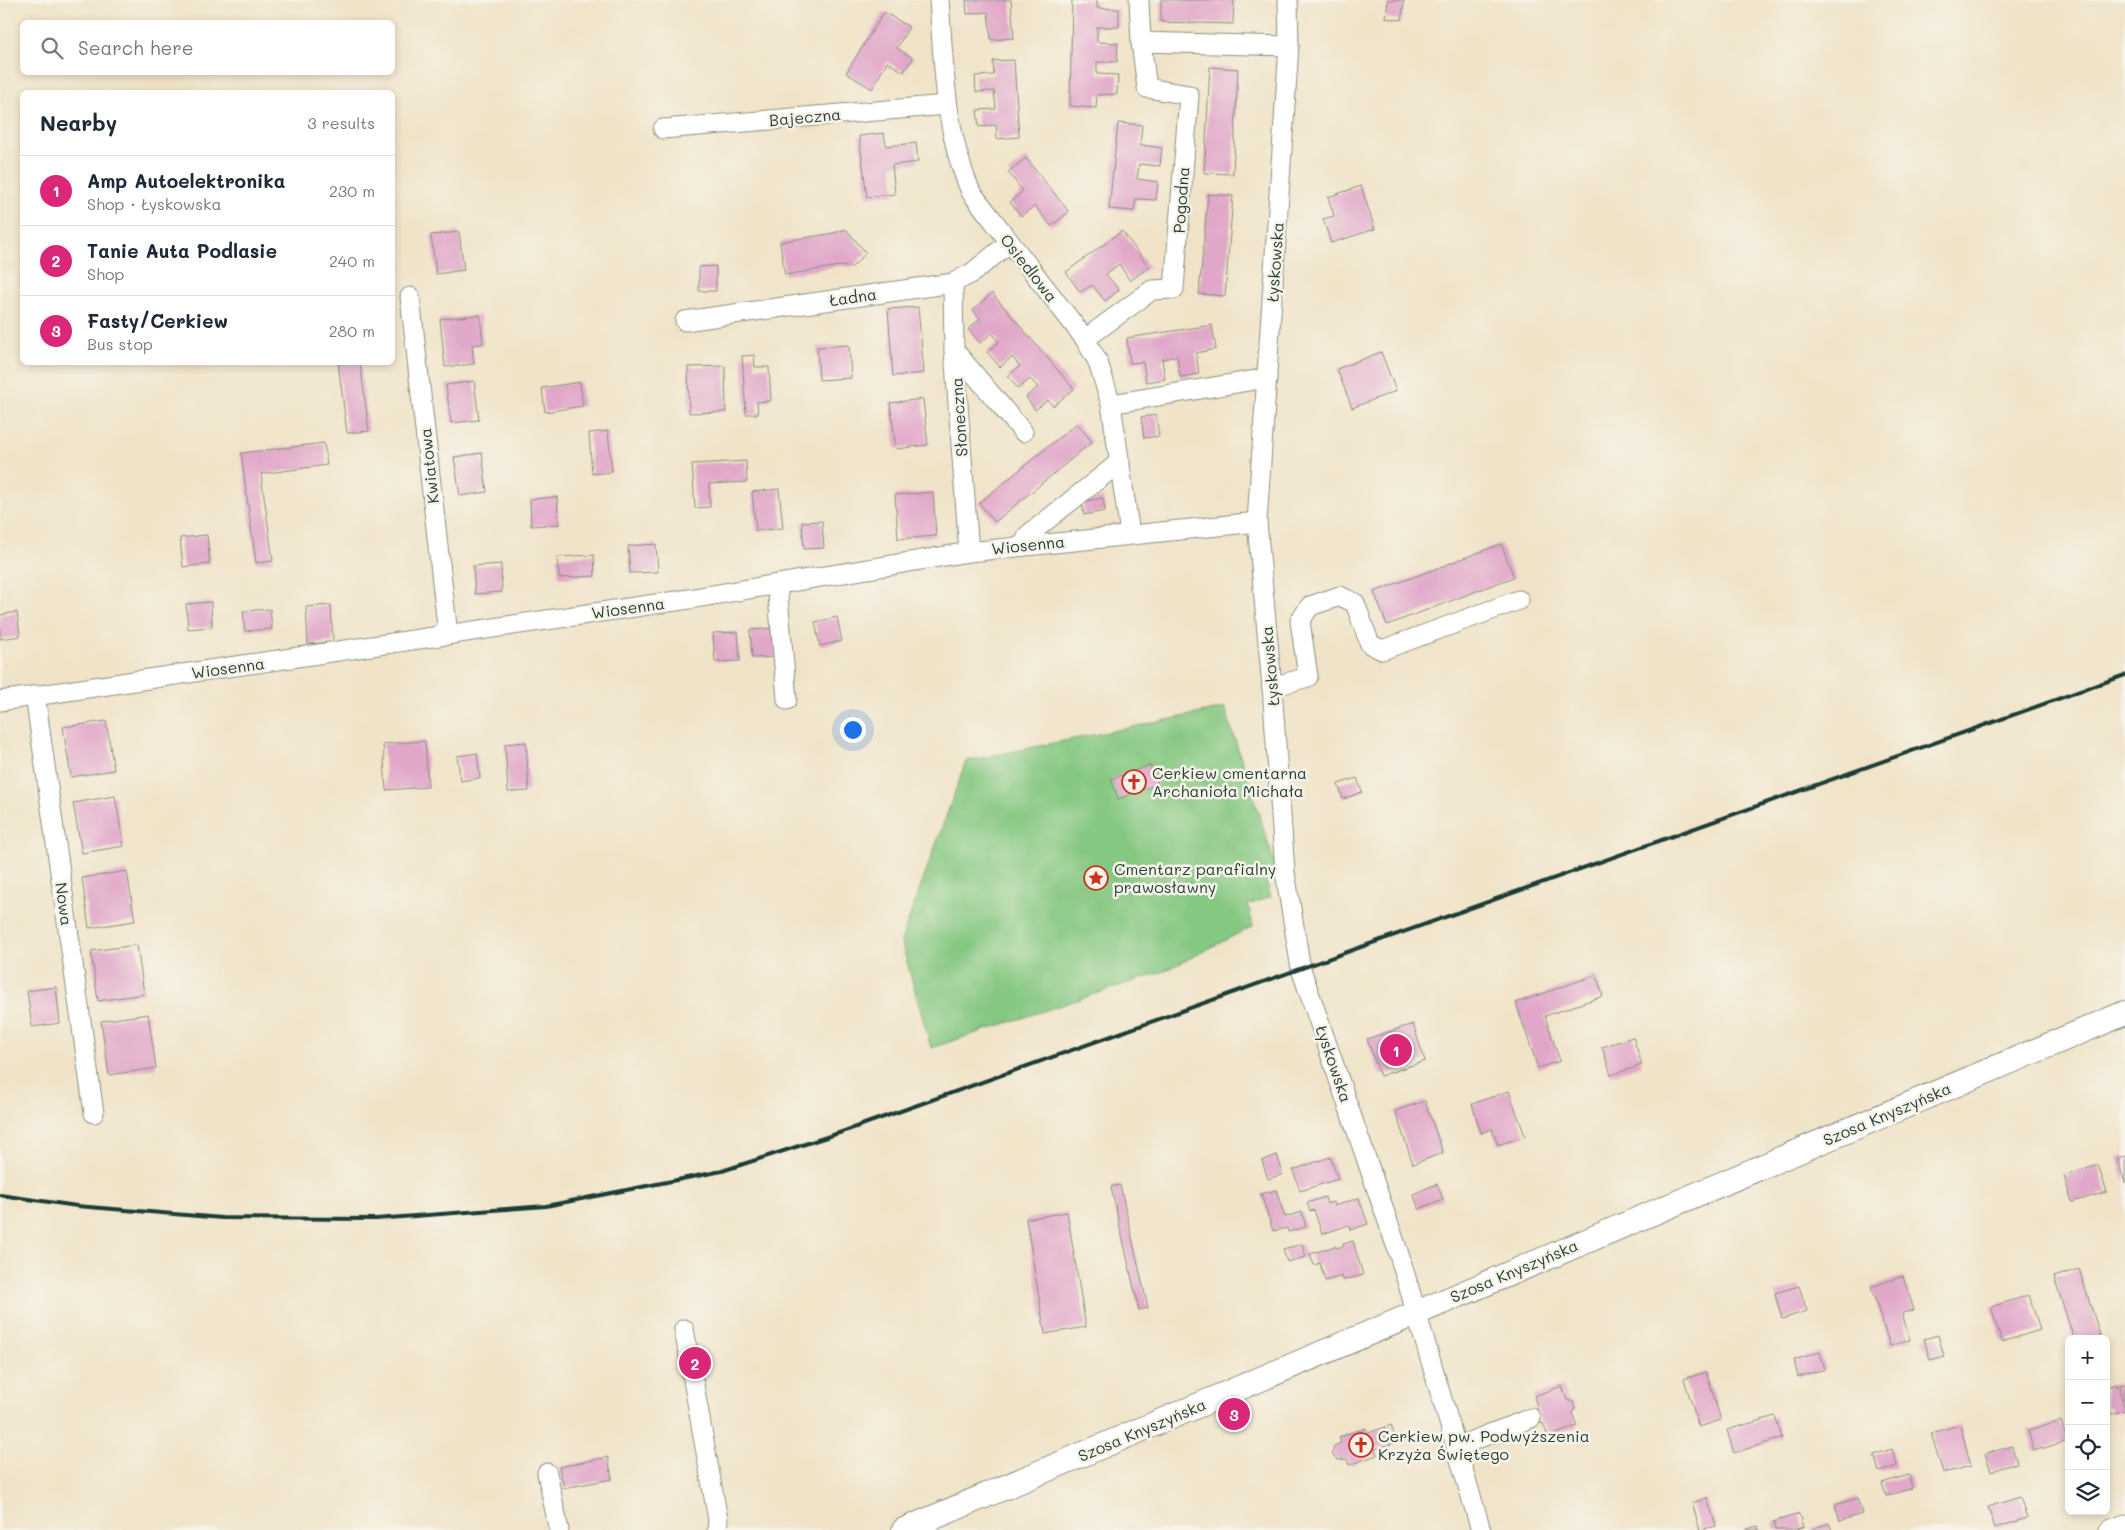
<!DOCTYPE html>
<meta charset="utf-8">
<style>
:root{--surface:#fff;--page:#f2f2f3;--text:#1f2937;--muted:#747a83;--line:#e0e1e3;--accent:#db2777}
body{margin:0;font-family:Mali,sans-serif;background:var(--page);color:var(--text)}
.controls{position:absolute;right:15px;bottom:15px;display:grid;overflow:hidden;border-radius:8px;box-shadow:0 2px 8px #0003}
.controls button{width:45px;height:45px;display:grid;place-items:center;padding:0;border:0;border-bottom:1px solid var(--line);background:var(--surface);color:var(--text);font:25px sans-serif}
.you{position:absolute;left:852px;top:729px;width:18px;height:18px;margin:-12px;border:4px solid #fff;border-radius:50%;background:#1a73e8;box-shadow:0 0 0 8px #1a73e833}
.badge{display:grid;place-items:center;width:32px;height:32px;border-radius:50%;background:var(--accent);color:#fff;font-size:16px;font-weight:700}
.pin{position:absolute;translate:-50% -50%;border:2px solid #fff;box-shadow:0 1px 5px #0006}
.list{margin:0;padding:0;list-style:none}
h2{display:flex;justify-content:space-between;align-items:center;height:65px;margin:0;padding:0 20px;font-size:21px}
h2 small{font-size:16px;font-weight:400;color:var(--muted)}
.list li{display:grid;grid-template-columns:32px 1fr auto;gap:15px;align-items:center;box-sizing:border-box;height:70px;padding:0 20px;border-top:1px solid var(--line)}
.list b{display:block;font-size:19px;white-space:nowrap}
.list p{margin:0;font-size:16px;white-space:nowrap;color:var(--muted)}
.list em{font-size:16px;font-style:normal;color:var(--muted)}
.icon{flex:none;width:28px;height:28px;fill:none;stroke:currentColor;stroke-width:2;stroke-linecap:round;stroke-linejoin:round}
.map{position:relative;flex:none;width:2125px;height:1530px;overflow:hidden}
.search{position:absolute;background:var(--surface);box-shadow:0 2px 8px #0003;left:20px;top:20px;width:375px;height:55px;display:flex;align-items:center;gap:12px;box-sizing:border-box;padding:0 18px;border-radius:8px;color:var(--muted);font-size:19px}
.panel{position:absolute;background:var(--surface);box-shadow:0 2px 8px #0003;left:20px;top:90px;width:375px;height:275px;border-radius:8px}
.map>svg:first-child{display:block}
</style>
<div class="map">
<svg width="2125" height="1530" viewBox="0 0 2125 1530">
<rect width="100%" height="100%" fill="#f7f3e8"/>
<filter id="ink" filterUnits="userSpaceOnUse"><feTurbulence type="fractalNoise" baseFrequency=".02" numOctaves="2"/><feDisplacementMap in="SourceGraphic" scale="10" xChannelSelector="R" yChannelSelector="G"/><feConvolveMatrix kernelMatrix="1 2 1 2 8 2 1 2 1" color-interpolation-filters="sRGB"/></filter>
<filter id="wash" filterUnits="userSpaceOnUse"><feTurbulence type="fractalNoise" baseFrequency=".0096" numOctaves="4" result="noise"/><feDisplacementMap in="SourceGraphic" scale="20" xChannelSelector="R" yChannelSelector="G"/><feGaussianBlur stdDeviation="1.12" result="paint"/><feColorMatrix in="noise" values="0 0 0 0 0 0 0 0 0 0 0 0 0 0 0 0 0 1.4 0 .05"/><feComposite in="paint" operator="in"/></filter>
<g filter="url(#wash)">
<rect width="100%" height="100%" fill="#f0e3c8"/>
<polygon fill="#85c881" stroke="#52825a" points="1225,708 1278,874 1266,880 1271,897 1248,905 1253,926 1165,971 931,1048 901,941 966,761"/>
<g id="blocks">
<g fill="#e1a7c9">
<polygon points="966,0 1011,0 1014,38 991,40 988,12 967,14"/>
<polygon points="1072,0 1097,0 1097,8 1119,9 1119,27 1097,27 1097,42 1118,43 1117,62 1097,62 1097,74 1118,75 1117,94 1097,95 1096,108 1070,106"/>
<polygon points="1161,0 1234,0 1233,24 1161,22"/>
<polygon points="1388,0 1404,0 1402,20 1386,18"/>
<polygon points="884,12 909,27 897,48 913,58 904,72 887,62 872,89 846,73"/>
<polygon points="1014,60 1019,137 997,139 996,125 979,127 977,110 996,109 994,91 976,92 975,76 994,75 993,61"/>
<polygon points="1210,67 1238,69 1233,174 1204,173"/>
<polygon points="1118,123 1142,125 1140,145 1162,148 1160,166 1139,164 1137,179 1158,182 1156,200 1136,199 1134,211 1109,209"/>
<polygon points="884,133 886,146 916,143 918,162 892,165 895,194 867,197 859,136"/>
<polygon points="1026,158 1069,212 1051,226 1035,206 1021,216 1010,202 1023,191 1008,172"/>
<polygon points="1361,186 1375,229 1331,243 1323,219 1334,216 1328,197"/>
<polygon points="1208,194 1233,196 1225,296 1199,294"/>
<polygon points="846,229 866,253 852,267 839,266 785,275 780,242 834,233"/>
<polygon points="1122,231 1149,267 1130,281 1119,264 1106,274 1119,290 1105,301 1092,285 1080,292 1066,272"/>
<polygon points="459,232 464,270 436,274 431,235"/>
<polygon points="716,266 716,291 699,291 699,267"/>
<polygon points="992,293 1074,389 1053,406 1048,400 1035,410 1026,397 1038,387 1030,379 1018,389 1008,376 1020,366 1012,357 1000,367 987,352 999,342 992,333 980,343 968,329 980,319 973,310"/>
<polygon points="918,307 924,373 893,376 888,309"/>
<polygon points="480,315 483,344 472,345 474,364 445,367 440,319"/>
<polygon points="1212,325 1216,349 1196,353 1199,374 1180,377 1177,356 1162,359 1165,379 1146,382 1143,362 1130,363 1127,338"/>
<polygon points="849,345 851,378 819,380 817,347"/>
<polygon points="1381,352 1396,391 1352,408 1337,369"/>
<polygon points="754,355 755,367 769,367 771,401 757,402 758,414 746,414 742,356"/>
<polygon points="338,362 360,362 369,431 347,433"/>
<polygon points="725,366 726,412 689,413 688,367"/>
<polygon points="474,381 479,420 451,423 446,385"/>
<polygon points="580,382 583,406 545,412 542,388"/>
<polygon points="923,399 928,445 896,449 890,403"/>
<polygon points="1156,415 1159,436 1144,438 1141,417"/>
<polygon points="1077,423 1092,442 995,522 979,503"/>
<polygon points="608,431 612,472 592,474 589,433"/>
<polygon points="324,443 327,465 261,474 273,561 256,563 241,453"/>
<polygon points="482,453 487,492 460,496 454,457"/>
<polygon points="746,461 747,482 709,484 710,507 695,508 692,464"/>
<polygon points="779,489 783,528 756,531 752,492"/>
<polygon points="933,492 936,536 898,539 895,495"/>
<polygon points="557,497 559,524 531,526 530,499"/>
<polygon points="1103,498 1105,511 1084,515 1082,502"/>
<polygon points="822,521 824,548 804,549 802,522"/>
<polygon points="207,535 210,564 183,567 180,538"/>
<polygon points="656,544 658,572 630,573 628,546"/>
<polygon points="1501,544 1514,577 1387,625 1374,592"/>
<polygon points="594,555 595,576 559,578 557,557"/>
<polygon points="501,564 502,592 475,594 473,566"/>
<polygon points="211,602 212,627 188,629 186,604"/>
<polygon points="331,605 333,642 308,644 306,607"/>
<polygon points="270,609 272,629 245,631 243,611"/>
<polygon points="17,612 20,636 0,639 0,615"/>
<polygon points="837,617 842,641 820,646 815,622"/>
<polygon points="775,628 776,657 752,658 750,630"/>
<polygon points="738,632 740,661 715,662 713,633"/>
<polygon points="106,721 114,770 71,777 63,727"/>
<polygon points="425,741 428,787 386,790 383,744"/>
<polygon points="526,742 529,791 508,792 505,744"/>
<polygon points="477,753 480,778 461,781 457,756"/>
<polygon points="1150,765 1158,784 1118,799 1111,779"/>
<polygon points="1357,778 1362,792 1343,799 1338,784"/>
<polygon points="115,796 124,846 82,853 73,803"/>
<polygon points="127,871 135,921 89,928 82,878"/>
<polygon points="137,945 144,994 98,1001 91,951"/>
<polygon points="1596,975 1603,996 1545,1016 1560,1061 1538,1068 1516,1003"/>
<polygon points="56,987 60,1023 32,1027 27,991"/>
<polygon points="148,1014 156,1068 109,1075 101,1021"/>
<polygon points="1413,1024 1425,1061 1380,1076 1367,1039"/>
<polygon points="1633,1037 1642,1065 1611,1075 1602,1047"/>
<polygon points="1509,1091 1525,1136 1498,1145 1492,1129 1481,1133 1472,1104"/>
<polygon points="1425,1101 1443,1153 1413,1164 1395,1111"/>
<polygon points="1277,1155 1283,1174 1268,1179 1262,1161"/>
<polygon points="2125,1156 2125,1183 2117,1158"/>
<polygon points="1330,1157 1338,1179 1300,1191 1293,1170"/>
<polygon points="2098,1165 2107,1192 2072,1202 2064,1176"/>
<polygon points="1437,1184 1443,1199 1419,1209 1413,1194"/>
<polygon points="1120,1185 1148,1308 1139,1310 1111,1187"/>
<polygon points="1276,1190 1285,1217 1302,1212 1306,1227 1288,1232 1287,1228 1273,1231 1261,1194"/>
<polygon points="1325,1197 1327,1204 1333,1202 1334,1206 1359,1198 1368,1224 1350,1230 1349,1225 1322,1234 1314,1210 1310,1211 1307,1203"/>
<polygon points="1067,1212 1086,1327 1045,1334 1026,1219"/>
<polygon points="1353,1241 1363,1275 1343,1280 1342,1276 1325,1281 1320,1263 1314,1265 1310,1254 1335,1246 1336,1248 1344,1246 1343,1244"/>
<polygon points="1302,1244 1306,1257 1287,1262 1283,1249"/>
<polygon points="2079,1269 2092,1309 2101,1339 2074,1339 2054,1277"/>
<polygon points="1903,1276 1914,1310 1902,1313 1910,1340 1890,1346 1871,1287"/>
<polygon points="1799,1286 1807,1311 1782,1319 1775,1293"/>
<polygon points="2029,1295 2040,1330 2002,1342 1991,1307"/>
<polygon points="1938,1335 1944,1356 1930,1360 1924,1339"/>
<polygon points="1820,1352 1825,1369 1798,1377 1794,1360"/>
<polygon points="1706,1372 1721,1420 1699,1427 1684,1379"/>
<polygon points="2117,1384 2125,1410 2111,1414 2109,1407 2106,1407 2106,1387"/>
<polygon points="2125,1384 2125,1400 2124,1400 2120,1385"/>
<polygon points="1562,1386 1567,1400 1573,1402 1575,1408 1572,1413 1577,1426 1548,1437 1543,1423 1541,1424 1534,1396"/>
<polygon points="1775,1416 1782,1438 1734,1453 1727,1430"/>
<polygon points="2061,1421 2067,1441 2034,1451 2028,1431"/>
<polygon points="1391,1425 1397,1442 1375,1449 1377,1455 1349,1465 1347,1459 1338,1460 1332,1454 1334,1446 1341,1443 1339,1437 1366,1428 1368,1433"/>
<polygon points="1960,1425 1971,1466 1943,1473 1931,1433"/>
<polygon points="2012,1446 2017,1463 1991,1471 1985,1454"/>
<polygon points="1892,1449 1897,1466 1879,1472 1874,1455"/>
<polygon points="608,1457 612,1479 564,1488 559,1467"/>
<polygon points="1909,1475 1912,1488 1886,1496 1882,1483"/>
<polygon points="2020,1497 2027,1518 1995,1528 1988,1507"/>
<polygon points="1707,1498 1716,1526 1700,1530 1692,1503"/>
<polygon points="1857,1498 1862,1514 1840,1521 1835,1505"/>
<polygon points="1799,1514 1803,1527 1792,1530 1775,1530 1773,1522"/>
<polygon points="1829,1523 1832,1530 1809,1530"/>
<polygon points="1758,1526 1759,1530 1747,1530 1747,1529"/>
</g>
</g>
</g>
<g filter="url(#ink)">
<use href="#blocks" fill-opacity="0" stroke="#88907e" stroke-width="1"/>
<g fill="none" stroke-linecap="round" stroke-linejoin="round">
<g stroke="#88907e" stroke-width="21">
<g id="minor">
<path d="M 939,0 C 944,65 944,131 971,192 L 1085,339 L 1098,362 L 1111,404 L 1130,534"/>
<polyline points="1139,0 1141,42 1289,46"/>
<polyline points="1288,0 1289,46 1257,522 1272,687 1285,872 1301,969 1398,1251 1481,1530"/>
<polyline points="663,129 947,105"/>
<polyline points="953,283 954,350 969,552"/>
<polyline points="410,297 448,635"/>
<polyline points="685,321 953,283 972,273 1009,243"/>
<polyline points="1085,339 1152,290 1174,289 1189,95 1147,88 1141,42"/>
<polyline points="954,350 1023,432"/>
<polyline points="1111,404 1267,378"/>
<polyline points="1023,546 1028,535 1120,462"/>
<polyline points="777,584 787,700"/>
<polyline points="1272,687 1308,677 1300,621 1310,606 1340,596 1355,603 1370,644 1382,650 1519,600"/>
<polyline points="35,695 94,1113"/>
<polyline points="0,701 689,599 969,552 1257,522"/>
<polyline points="684,1329 718,1520 717,1530"/>
<polyline points="1456,1447 1531,1418"/>
<polyline points="547,1473 559,1530"/>
<polyline points="2109,1530 2125,1524"/>
</g>
</g>
<g stroke="#88907e" stroke-width="26">
<polyline id="major" points="904,1530 2125,1013"/>
</g>
<use href="#minor" stroke="#fff" stroke-width="19"/>
<use href="#major" stroke="#fff" stroke-width="24"/>
<polyline stroke="#1f3d34" stroke-width="4" points="0,1195 77,1206 222,1218 376,1219 546,1206 722,1171 839,1133 2125,675"/>
</g>
</g>
<defs>
<g id="church-ring" transform="scale(1.25)"><circle r="9.5" fill="#f7f3e8" stroke="#c8321e" stroke-width="1.5"/><path d="M-1.2-6h2.4v3.5h3.3v2.4h-3.3V6h-2.4V-.1h-3.3v-2.4h3.3Z" fill="#c8321e"/></g>
<g id="sight-ring" transform="scale(1.25)"><circle r="9.5" fill="#f7f3e8" stroke="#c8321e" stroke-width="1.5"/><path d="M0-6L1.8-2.2L6-1.7L2.9 1.2L3.7 5.4L0 3.3L-3.7 5.4L-2.9 1.2L-6-1.7L-1.8-2.2Z" fill="#c8321e"/></g>
</defs>
<g fill-rule="evenodd">
<use href="#church-ring" x="1134" y="782"/>
<use href="#sight-ring" x="1096" y="878"/>
<use href="#church-ring" x="1361" y="1445"/>
</g>
<g text-anchor="middle" stroke-width="5" stroke-linejoin="round" paint-order="stroke">
<g font-size="16" fill="#1f3d34" stroke="#f7f3e8">
<text transform="translate(805 117) rotate(-5)" y="6">Bajeczna</text>
<text transform="translate(1181 200) rotate(-86)" y="6">Pogodna</text>
<text transform="translate(1275 262) rotate(-86)" y="6">Łyskowska</text>
<text transform="translate(1029 268) rotate(52)" y="6">Osiedlowa</text>
<text transform="translate(853 297) rotate(-8)" y="6">Ładna</text>
<text transform="translate(959 417) rotate(-94)" y="6">Słoneczna</text>
<text transform="translate(429 466) rotate(-96)" y="6">Kwiatowa</text>
<text transform="translate(1028 545) rotate(-6)" y="6">Wiosenna</text>
<text transform="translate(628 608) rotate(-8)" y="6">Wiosenna</text>
<text transform="translate(1270 666) rotate(-95)" y="6">Łyskowska</text>
<text transform="translate(228 668) rotate(-8)" y="6">Wiosenna</text>
<text transform="translate(64 904) rotate(82)" y="6">Nowa</text>
<text transform="translate(1334 1064) rotate(71)" y="6">Łyskowska</text>
<text transform="translate(1887 1114) rotate(-23)" y="6">Szosa Knyszyńska</text>
<text transform="translate(1514 1271) rotate(-23)" y="6">Szosa Knyszyńska</text>
<text transform="translate(1142 1430) rotate(-23)" y="6">Szosa Knyszyńska</text>
</g>
<g font-size="16" fill="#1f3d34" stroke="#f7f3e8" text-anchor="start">
<text x="1152" y="779">Cerkiew cmentarna<tspan x="1152" dy="18">Archanioła Michała</tspan></text>
<text x="1114" y="875">Cmentarz parafialny<tspan x="1114" dy="18">prawosławny</tspan></text>
<text x="1378" y="1442">Cerkiew pw. Podwyższenia<tspan x="1378" dy="18">Krzyża Świętego</tspan></text>
</g>
</g>
</svg>
<div class="controls">
<button>+</button>
<button>−</button>
<button><svg class="icon" aria-label="locate" viewBox="0 0 24 24"><circle cx="12" cy="12" r="6"/><path d="M12 2v4M12 18v4M2 12h4M18 12h4"/></svg></button>
<button><svg class="icon" aria-label="layers" viewBox="0 0 24 24"><path d="M12 4l9 5-9 5-9-5zM3 14l9 5 9-5"/></svg></button>
</div>
<div class="you"></div>
<div class="pin badge" style="left:1396px;top:1050px">1</div>
<div class="pin badge" style="left:695px;top:1363px">2</div>
<div class="pin badge" style="left:1234px;top:1414px">3</div>
<div class="search"><svg class="icon" aria-label="search" viewBox="0 0 24 24"><circle cx="10" cy="10" r="6"/><path d="M15 15l6 6"/></svg>Search here</div>
<section class="panel">
<h2>Nearby<small>3 results</small></h2>
<ul class="list">
<li><span class="badge">1</span><div><b>Amp Autoelektronika</b><p>Shop · Łyskowska</p></div><em>230 m</em></li>
<li><span class="badge">2</span><div><b>Tanie Auta Podlasie</b><p>Shop</p></div><em>240 m</em></li>
<li><span class="badge">3</span><div><b>Fasty/Cerkiew</b><p>Bus stop</p></div><em>280 m</em></li>
</ul>
</section>
</div>
